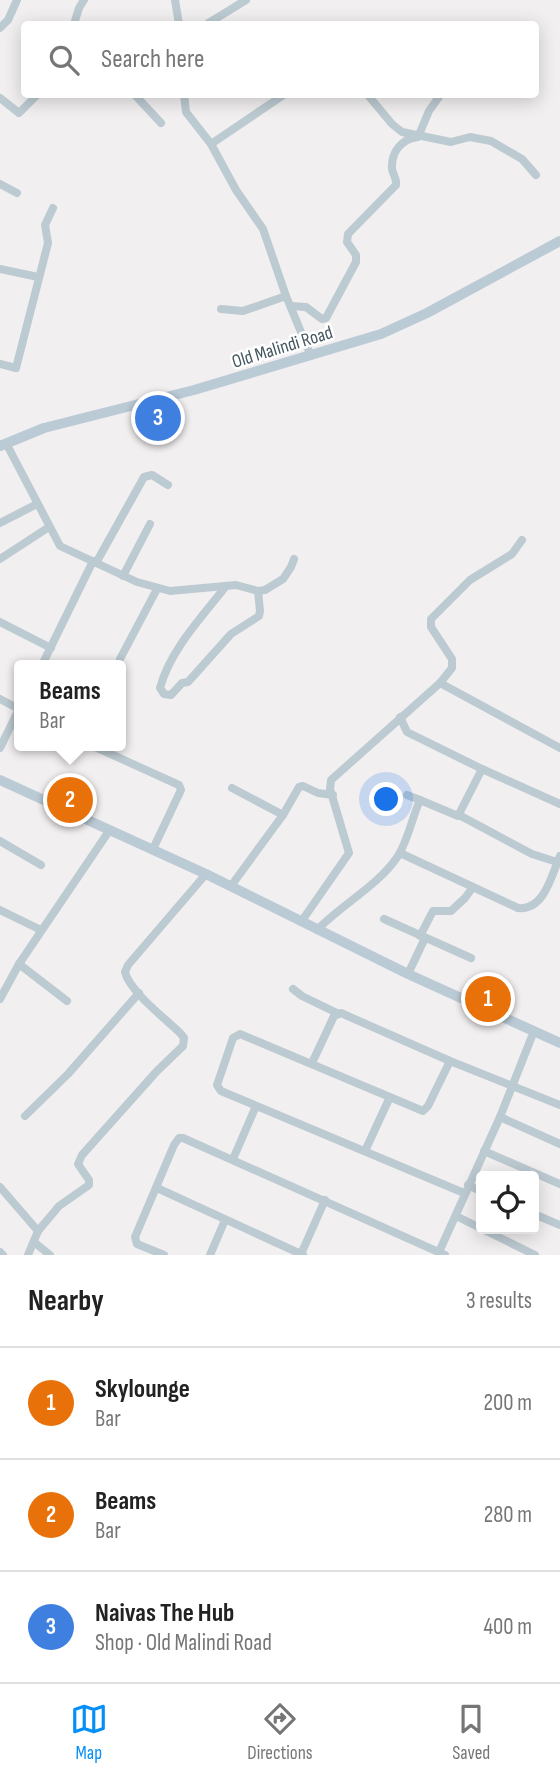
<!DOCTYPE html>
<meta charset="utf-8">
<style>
:root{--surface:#fff;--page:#f6f6f6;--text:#222;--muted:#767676;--line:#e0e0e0;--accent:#048ff8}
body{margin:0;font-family:"Sofia Sans Condensed",sans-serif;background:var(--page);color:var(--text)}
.controls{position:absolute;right:21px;bottom:21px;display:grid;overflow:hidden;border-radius:7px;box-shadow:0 4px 18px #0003}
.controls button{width:63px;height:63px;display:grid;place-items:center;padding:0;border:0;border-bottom:2px solid var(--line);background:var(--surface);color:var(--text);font:35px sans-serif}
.you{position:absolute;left:387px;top:800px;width:24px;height:24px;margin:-18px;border:5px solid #fff;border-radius:50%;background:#1a73e8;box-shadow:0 0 0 10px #1a73e833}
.badge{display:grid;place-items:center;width:46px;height:46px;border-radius:50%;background:var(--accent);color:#fff;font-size:23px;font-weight:700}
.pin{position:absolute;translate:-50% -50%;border:4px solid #fff;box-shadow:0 2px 7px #0006}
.popup{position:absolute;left:14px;top:660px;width:112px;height:91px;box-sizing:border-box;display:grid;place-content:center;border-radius:7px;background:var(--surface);filter:drop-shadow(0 2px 5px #0005);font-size:23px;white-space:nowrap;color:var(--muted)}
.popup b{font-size:26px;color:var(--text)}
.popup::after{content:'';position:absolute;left:50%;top:100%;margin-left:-14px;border:14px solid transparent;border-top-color:var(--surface)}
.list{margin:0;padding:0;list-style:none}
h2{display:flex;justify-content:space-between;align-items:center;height:91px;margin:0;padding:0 28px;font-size:30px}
h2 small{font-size:23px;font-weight:400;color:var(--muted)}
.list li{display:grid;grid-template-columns:46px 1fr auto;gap:21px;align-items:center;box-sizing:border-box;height:112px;padding:0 28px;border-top:2px solid var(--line)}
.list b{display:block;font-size:26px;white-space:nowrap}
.list p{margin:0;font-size:23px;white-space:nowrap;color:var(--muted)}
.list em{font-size:23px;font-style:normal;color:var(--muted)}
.icon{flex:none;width:38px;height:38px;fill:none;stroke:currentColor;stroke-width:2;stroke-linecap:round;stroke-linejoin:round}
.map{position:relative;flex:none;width:560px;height:1255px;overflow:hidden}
.search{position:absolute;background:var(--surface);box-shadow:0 4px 18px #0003;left:21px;right:21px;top:21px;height:77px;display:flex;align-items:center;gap:18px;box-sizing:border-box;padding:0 24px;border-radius:7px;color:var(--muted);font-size:26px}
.sheet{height:427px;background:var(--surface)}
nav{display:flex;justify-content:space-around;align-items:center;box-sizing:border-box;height:98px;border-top:2px solid var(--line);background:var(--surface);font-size:19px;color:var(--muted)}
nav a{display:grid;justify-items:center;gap:4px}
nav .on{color:var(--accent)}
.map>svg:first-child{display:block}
</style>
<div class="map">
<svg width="560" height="1255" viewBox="0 0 560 1255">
<rect width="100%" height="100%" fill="#f2eff0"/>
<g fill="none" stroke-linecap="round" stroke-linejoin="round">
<g stroke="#bccad1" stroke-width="8">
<polyline points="175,0 179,24"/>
<polyline points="74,24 79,8 84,0"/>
<polyline points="207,24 246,0"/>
<polyline points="0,28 8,20 17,0"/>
<polyline points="134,94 161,123"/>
<polyline points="184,94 186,112 211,144 236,190 263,229 286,296"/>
<polyline points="367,94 392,124 402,132 451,142 470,137 491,141 522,159 536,175"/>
<polyline points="0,98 19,113 38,94"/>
<polyline points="211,144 285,94"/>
<polyline points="0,184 17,193"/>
<polyline points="0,269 38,277"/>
<path d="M 291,306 L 306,307 L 322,319 L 326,318 L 356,262 L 356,255 L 347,242 L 348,234 L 396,185 C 397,178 393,175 392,169 C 391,151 402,139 418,137 L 429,111 L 441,94"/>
<polyline points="221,309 243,311 286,296 311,356"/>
<polyline points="0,364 16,368 48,243 45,225 53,208"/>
<polyline points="6,443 60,546 137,582 170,591 236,585 258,591 265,590 283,579 291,567 294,559"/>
<polyline points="0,523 37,504"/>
<polyline points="0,559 49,527"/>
<polyline points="96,563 144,477 152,475 168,485"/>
<polyline points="123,576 150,524"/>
<path d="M 226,586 C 202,617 170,650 160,688 L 164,694 L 171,695 L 182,683 L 188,682 L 231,634 L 259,616 L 260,611 L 258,591"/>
<polyline points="0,622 51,648"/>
<polyline points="120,659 157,589"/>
<polyline points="42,665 93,561"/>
<polyline points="440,683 560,748"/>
<polyline points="0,699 19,709"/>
<polyline points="400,717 407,732 482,769"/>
<polyline points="93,746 179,785 181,790 153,849"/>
<polyline points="0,748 19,709"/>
<polyline points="232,788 283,815"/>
<polyline points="407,795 420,800"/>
<polyline points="459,815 532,854 557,862"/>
<polyline points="0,841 41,865"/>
<path d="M 400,853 L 518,908 C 545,911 552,873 560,856"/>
<polyline points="231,886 283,815 299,787 303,786 318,793 333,795"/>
<polyline points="0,910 41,930"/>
<polyline points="384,919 471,958"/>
<polyline points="301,922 349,853 330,789 331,780 440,683 452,668 452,659 431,627 431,619 470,580 512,554 522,540"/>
<path d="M 317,930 C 342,904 378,886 398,856 C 408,840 412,818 420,800 L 458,816 L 482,769 L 560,804"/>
<polyline points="420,936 433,911 451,911 465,898 473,887"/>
<polyline points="408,974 425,938"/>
<polyline points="293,989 302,996 337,1013"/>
<polyline points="0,999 19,964"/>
<polyline points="67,1001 19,964 109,831"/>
<polyline points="450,1061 428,1106 423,1111 240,1034 233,1038 217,1085 221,1091 464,1193"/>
<polyline points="312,1063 334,1016 341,1013 450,1061 560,1105"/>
<polyline points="25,1116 68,1074 139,993"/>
<polyline points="500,1117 560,1144"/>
<polyline points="365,1151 389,1099"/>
<polyline points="484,1151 560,1184"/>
<polyline points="233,1159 256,1106"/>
<polyline points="468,1185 481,1191"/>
<polyline points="0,1187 38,1231"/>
<polyline points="157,1188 303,1255"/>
<polyline points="534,1214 560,1225"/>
<polyline points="456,1216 535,1255"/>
<polyline points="34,1242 50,1255"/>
<polyline points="0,1252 3,1255"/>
<polyline points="439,1252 500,1117 534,1031"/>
<polyline points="301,1254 325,1200"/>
<path d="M 28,1255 L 38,1231 L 59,1206 L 89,1185 L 89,1180 L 78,1164 L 82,1155 L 157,1071 L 183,1046 L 184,1038 L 181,1034 C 166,1019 130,992 125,972 L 128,965 L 206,874"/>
<polyline points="164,1255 137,1244 135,1237 174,1145 179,1138 183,1138 445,1255"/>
<polyline points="210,1255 225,1220"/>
</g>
<g stroke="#bbcbd6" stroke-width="10">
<polyline points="0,446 44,428 194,390 381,334 427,313 560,241"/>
<polyline points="0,780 206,874 408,974 560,1043"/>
</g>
</g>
<g text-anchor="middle" stroke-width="5" stroke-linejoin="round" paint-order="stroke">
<g font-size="19" fill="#455760" stroke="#fff">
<text transform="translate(282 346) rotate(-17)" y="7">Old Malindi Road</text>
</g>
</g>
</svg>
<div class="controls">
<button><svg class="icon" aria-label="locate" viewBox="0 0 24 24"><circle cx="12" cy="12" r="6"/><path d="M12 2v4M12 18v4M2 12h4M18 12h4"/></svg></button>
</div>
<div class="you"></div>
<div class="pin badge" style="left:488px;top:999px;background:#e8710a">1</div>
<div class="pin badge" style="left:70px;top:800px;background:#e8710a">2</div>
<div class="popup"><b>Beams</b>Bar</div>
<div class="pin badge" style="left:158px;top:418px;background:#3f7fe0">3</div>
<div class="search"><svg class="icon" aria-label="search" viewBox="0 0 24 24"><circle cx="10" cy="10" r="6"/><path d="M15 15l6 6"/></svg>Search here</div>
</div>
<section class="sheet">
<h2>Nearby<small>3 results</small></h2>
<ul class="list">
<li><span class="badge" style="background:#e8710a">1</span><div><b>Skylounge</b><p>Bar</p></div><em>200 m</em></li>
<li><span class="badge" style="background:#e8710a">2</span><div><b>Beams</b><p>Bar</p></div><em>280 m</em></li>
<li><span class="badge" style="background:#3f7fe0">3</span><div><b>Naivas The Hub</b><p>Shop · Old Malindi Road</p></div><em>400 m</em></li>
</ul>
</section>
<nav>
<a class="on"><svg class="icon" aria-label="map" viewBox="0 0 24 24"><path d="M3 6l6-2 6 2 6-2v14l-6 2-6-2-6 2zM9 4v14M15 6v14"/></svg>Map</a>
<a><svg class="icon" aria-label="directions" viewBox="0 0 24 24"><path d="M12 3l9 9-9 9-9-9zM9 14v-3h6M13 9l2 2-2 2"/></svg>Directions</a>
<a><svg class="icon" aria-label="saved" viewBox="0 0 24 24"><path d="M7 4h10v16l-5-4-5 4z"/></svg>Saved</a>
</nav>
